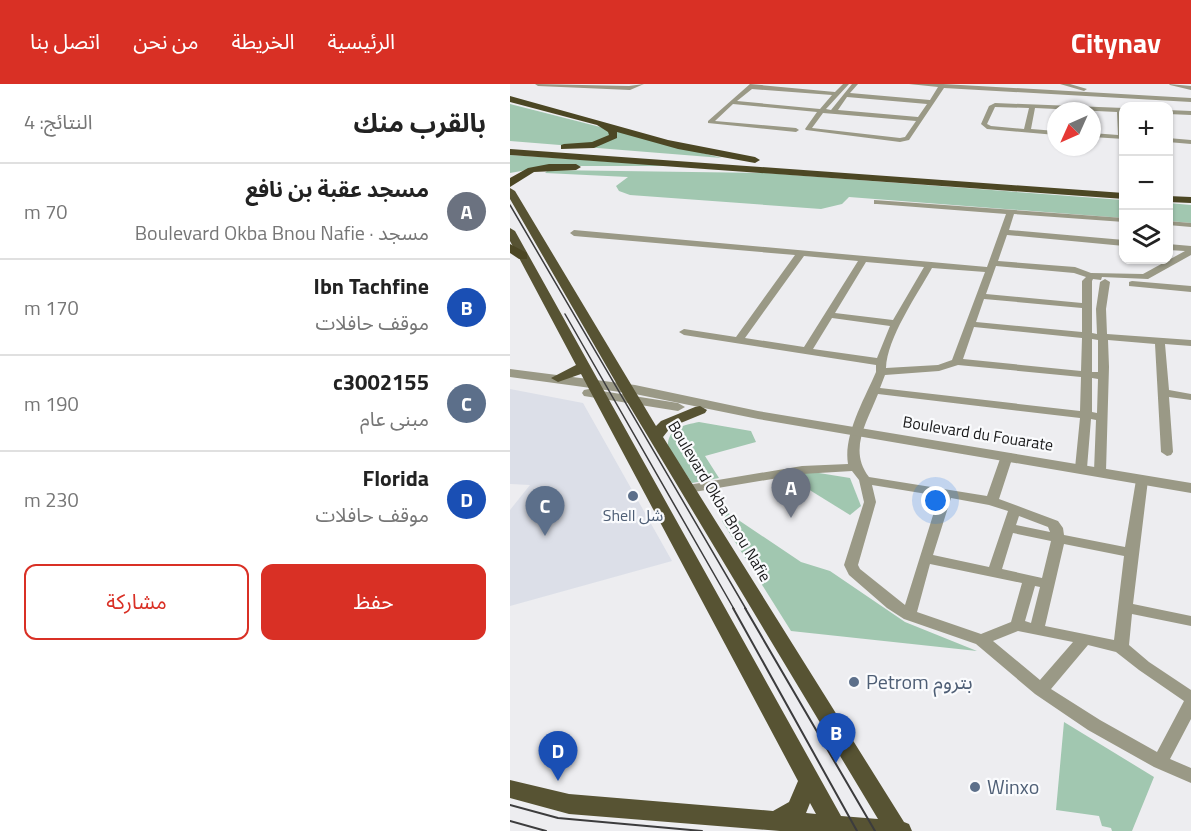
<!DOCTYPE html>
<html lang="ar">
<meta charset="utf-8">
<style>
:root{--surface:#fff;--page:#f2f2f2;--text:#222;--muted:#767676;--line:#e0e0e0;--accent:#d93025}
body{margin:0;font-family:"Titillium Web","Noto Sans Arabic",sans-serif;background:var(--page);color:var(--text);direction:rtl}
.controls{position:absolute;right:18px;top:18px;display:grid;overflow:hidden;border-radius:12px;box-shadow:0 2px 4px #0004}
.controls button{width:54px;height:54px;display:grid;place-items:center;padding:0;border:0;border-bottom:2px solid var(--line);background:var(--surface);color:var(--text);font:30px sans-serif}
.compass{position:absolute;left:537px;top:18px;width:54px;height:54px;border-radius:50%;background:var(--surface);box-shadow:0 2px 4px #0004;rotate:225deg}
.you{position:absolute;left:426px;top:417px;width:21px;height:21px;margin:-15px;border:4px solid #fff;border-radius:50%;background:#1a73e8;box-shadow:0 0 0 9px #1a73e833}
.badge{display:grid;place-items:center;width:39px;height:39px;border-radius:50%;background:var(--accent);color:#fff;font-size:20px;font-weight:700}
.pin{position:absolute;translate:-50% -50px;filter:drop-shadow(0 2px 3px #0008)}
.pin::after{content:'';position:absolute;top:32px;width:21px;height:18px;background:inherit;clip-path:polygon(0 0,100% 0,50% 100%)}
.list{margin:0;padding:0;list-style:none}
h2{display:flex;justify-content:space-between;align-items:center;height:78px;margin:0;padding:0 24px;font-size:26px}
h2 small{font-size:20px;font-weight:400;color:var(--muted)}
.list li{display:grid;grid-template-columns:39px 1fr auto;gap:18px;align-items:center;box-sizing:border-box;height:96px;padding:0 24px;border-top:2px solid var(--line)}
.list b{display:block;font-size:22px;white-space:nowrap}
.list p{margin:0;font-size:20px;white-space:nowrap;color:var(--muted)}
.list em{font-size:20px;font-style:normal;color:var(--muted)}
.actions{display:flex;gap:12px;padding:18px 24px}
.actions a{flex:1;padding:14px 0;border:2px solid var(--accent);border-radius:12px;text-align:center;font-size:21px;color:var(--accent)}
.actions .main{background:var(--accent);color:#fff}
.icon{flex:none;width:33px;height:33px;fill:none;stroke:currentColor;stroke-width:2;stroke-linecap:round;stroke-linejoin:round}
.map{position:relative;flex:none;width:681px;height:747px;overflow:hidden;direction:ltr}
header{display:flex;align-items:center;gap:36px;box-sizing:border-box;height:84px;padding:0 30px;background:var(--accent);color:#fff}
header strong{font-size:28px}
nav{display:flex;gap:33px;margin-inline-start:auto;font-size:21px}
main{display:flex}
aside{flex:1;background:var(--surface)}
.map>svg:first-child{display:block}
</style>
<header>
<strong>Citynav</strong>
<nav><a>الرئيسية</a><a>الخريطة</a><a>من نحن</a><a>اتصل بنا</a></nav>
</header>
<main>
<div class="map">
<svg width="681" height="747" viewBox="0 0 681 747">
<rect width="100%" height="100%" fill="#ededf0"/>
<polygon fill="#dcdfe8" points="0,305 73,319 162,477 0,522 0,426 20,401 0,400"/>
<g fill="#a1c7b0">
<polygon points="0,20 212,74 0,57"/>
<polygon points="0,71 167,82 39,82 0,89"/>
<polygon points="38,86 256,89 613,116 613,134 339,113 332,120 311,125 120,111 109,107 106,102 118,93 35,89"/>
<polygon points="658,119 681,121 681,139 659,137"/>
<path d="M 189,338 L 241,347 L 246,358 L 195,372 L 209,394 L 182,399 L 158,363 C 157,344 174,341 189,338 Z"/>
<polygon points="284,389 309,389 340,394 351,422 340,431 277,392"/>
<polygon points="218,429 291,478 320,487 395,538 467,567 281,547 212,437"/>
<polygon points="554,638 644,693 622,747 602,747 601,744 592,742 589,732 546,726"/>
</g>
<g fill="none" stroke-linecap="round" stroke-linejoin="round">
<g fill="#9a9986" fill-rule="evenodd">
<polygon points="25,0 119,2 134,0 120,6 28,2"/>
<path d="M 240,0 L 325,8 L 333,0 L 339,0 L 316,25 L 321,26 L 342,0 L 348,0 L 340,9 L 420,16 L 428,3 L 399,0 L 433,0 L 681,14 L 681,18 L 434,4 L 399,56 L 390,58 L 296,46 L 295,45 L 307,28 L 223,20 L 205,37 L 286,44 L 289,46 L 286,48 L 198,39 L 198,37 ZM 242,5 L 322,11 L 310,25 L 227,17 ZM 337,13 L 417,20 L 408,33 L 328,26 ZM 313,29 L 325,30 L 406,37 L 395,53 L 390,54 L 302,44 Z"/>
<polygon points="550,0 560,0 577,5 574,7"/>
<polygon points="659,0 681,2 681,6 660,1"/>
<path d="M 485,19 L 614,24 L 614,55 L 582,53 L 582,49 L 608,51 L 607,28 L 525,24 L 521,45 L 546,47 L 546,51 L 477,45 L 471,40 L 479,22 ZM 485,23 L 519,24 L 514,45 L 481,42 L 477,40 Z"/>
<polygon points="658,26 681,27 681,31 658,30"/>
<polygon points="658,54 681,56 681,60 658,58"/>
<path d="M 364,116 L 614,134 L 614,138 L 504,130 L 499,146 L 614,156 L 614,162 L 497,151 L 488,177 L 565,183 L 581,189 L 633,190 L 675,167 L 658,166 L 658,160 L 681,162 L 681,171 L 638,195 L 592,193 L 591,196 L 583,195 L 582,197 L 582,249 L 587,250 L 586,225 L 590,198 L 595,195 L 600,198 L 596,225 L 597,250 L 681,256 L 681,262 L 655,260 L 659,306 L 681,310 L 681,316 L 659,313 L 663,368 L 661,371 L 657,372 L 651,368 L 645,260 L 598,256 L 599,283 L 596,387 L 594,390 L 586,390 L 584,387 L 586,336 L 581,335 L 577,384 L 571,388 L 565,384 L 570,334 L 368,310 C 357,338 338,366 359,393 L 477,412 L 491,372 L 493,369 L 501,369 L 503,372 L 489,415 L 548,437 L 553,444 L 554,451 L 615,463 L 626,396 L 628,393 L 636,393 L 638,396 L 623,520 L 681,532 L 681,542 L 622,530 L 619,561 L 639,578 L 681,606 L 681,635 L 660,675 L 681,684 L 681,699 L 644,683 L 578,646 L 525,610 L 466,560 L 394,535 L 377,524 L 339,491 L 334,481 L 354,418 L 349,396 L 342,387 L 292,390 L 178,409 L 172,405 L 178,401 L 292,382 L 338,380 C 333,351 355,314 366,288 L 366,281 L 174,251 L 169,248 L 174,245 L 226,253 L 285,171 L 64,152 L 60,149 L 64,146 L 477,183 L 496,130 L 367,120 L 364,120 ZM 294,172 L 348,177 L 294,263 L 235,254 ZM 356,178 L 414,183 L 383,236 L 325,229 ZM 486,182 L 564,189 L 576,193 L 572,197 L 572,219 L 476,210 ZM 422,184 L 475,188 L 442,276 L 428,281 L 376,284 C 377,254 407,211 422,184 ZM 474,215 L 572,224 L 572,248 L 466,238 ZM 322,234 L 380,242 L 367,274 L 303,265 ZM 464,243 L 572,254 L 571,287 L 453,275 ZM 582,255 L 588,256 L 588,288 L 582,288 ZM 448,281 L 571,293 L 570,327 L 370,304 L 375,291 L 429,287 ZM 582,294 L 588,295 L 587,329 L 582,328 ZM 362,401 L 429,412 L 395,521 L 350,485 L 348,481 L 366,418 ZM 441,414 L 479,421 L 498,427 L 479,483 L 423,471 ZM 509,432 L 538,443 L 540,448 L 506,441 ZM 503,449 L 541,457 L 532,494 L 492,485 ZM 554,460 L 614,472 L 604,556 L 535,542 ZM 420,480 L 512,499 L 501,538 L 471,550 L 407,528 ZM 525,502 L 530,503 L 521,539 L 515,537 ZM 508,547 L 563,558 L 530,596 L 483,557 ZM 578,561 L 606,568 L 629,586 L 674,617 L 647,668 L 590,636 L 541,605 Z"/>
<polygon points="658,137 681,139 681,143 658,141"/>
<polygon points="622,197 681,202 681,208 619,202 619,198"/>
</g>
<g fill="#9a9986" fill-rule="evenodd">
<polygon points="0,285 125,301 248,327 681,399 681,409 248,335 125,310 0,293"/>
<polygon points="79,305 168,319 175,323 168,327 74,312 72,309 74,306"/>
</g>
<path fill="#575333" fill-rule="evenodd" d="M 0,104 L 5,107 L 146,342 L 151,337 L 185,323 L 190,322 L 197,326 L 195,329 L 161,343 L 153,353 L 394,738 L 399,740 L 402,747 L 270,747 L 59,730 L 0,714 L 0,696 L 59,710 L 263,727 L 279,718 L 288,697 L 71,290 L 48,298 L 41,294 L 66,281 L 0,157 L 0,144 L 5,147 L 331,732 L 368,735 L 116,316 L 0,115 ZM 300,719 L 306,730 L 296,729 Z"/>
<g fill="#4c4724" fill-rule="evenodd">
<polygon points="0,12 158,56 245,73 250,76 245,79 168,65 107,48 107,54 84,64 51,65 51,61 54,60 82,58 99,51 98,48 87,41 0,18"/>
<polygon points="0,65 614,109 614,115 0,71"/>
<polygon points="39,80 66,80 71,83 66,86 24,88 0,103 0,94 18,84"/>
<polygon points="658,112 681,113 681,119 658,118"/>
<polygon points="0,160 17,169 17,175 9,175 0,169"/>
</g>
<g stroke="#3c3c3d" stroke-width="1.5">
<polyline points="0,121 236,525"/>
<polyline points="55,230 224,525"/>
</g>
<g stroke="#3c3c3d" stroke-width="2">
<polyline points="223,524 347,747"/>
<polyline points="235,524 365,747"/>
<polyline points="0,721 48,734 192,747"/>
<polyline points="0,737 36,747"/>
</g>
</g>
<g fill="#5c6f8a" stroke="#fafbfd" stroke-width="2">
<circle cx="123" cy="412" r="6"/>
<circle cx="344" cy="598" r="6"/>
<circle cx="465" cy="703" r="6"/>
</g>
<g text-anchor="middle" stroke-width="4.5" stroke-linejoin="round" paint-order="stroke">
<g font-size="16" fill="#19191a" stroke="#fafbfd">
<text transform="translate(468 349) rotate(9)" y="6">Boulevard du Fouarate</text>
<text transform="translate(210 417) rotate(59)" y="6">Boulevard Okba Bnou Nafie</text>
</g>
<g font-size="16" fill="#4e5e75" stroke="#fafbfd">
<text x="123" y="437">Shell شل</text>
</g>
<g font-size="20" fill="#4e5e75" stroke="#fafbfd" text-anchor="start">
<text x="356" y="605">Petrom بتروم</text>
<text x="477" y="710">Winxo</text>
</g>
</g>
</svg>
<div class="controls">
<button>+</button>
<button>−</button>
<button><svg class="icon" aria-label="layers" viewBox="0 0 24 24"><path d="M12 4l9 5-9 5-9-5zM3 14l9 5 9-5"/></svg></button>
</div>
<svg class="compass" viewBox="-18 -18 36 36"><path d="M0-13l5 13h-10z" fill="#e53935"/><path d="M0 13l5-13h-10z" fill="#767676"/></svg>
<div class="you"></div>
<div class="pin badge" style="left:281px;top:434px;background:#6b7280">A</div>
<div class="pin badge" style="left:326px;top:679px;background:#1a4fb4">B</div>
<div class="pin badge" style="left:35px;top:452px;background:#5c6f8a">C</div>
<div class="pin badge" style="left:48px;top:697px;background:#1a4fb4">D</div>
</div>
<aside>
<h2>بالقرب منك<small>النتائج: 4</small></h2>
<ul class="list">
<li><span class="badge" style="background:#6b7280">A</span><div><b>مسجد عقبة بن نافع</b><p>مسجد · Boulevard Okba Bnou Nafie</p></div><em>70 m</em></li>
<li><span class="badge" style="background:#1a4fb4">B</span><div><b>Ibn Tachfine</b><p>موقف حافلات</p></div><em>170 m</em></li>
<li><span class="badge" style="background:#5c6f8a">C</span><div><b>c3002155</b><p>مبنى عام</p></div><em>190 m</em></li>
<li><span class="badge" style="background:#1a4fb4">D</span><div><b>Florida</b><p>موقف حافلات</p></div><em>230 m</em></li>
</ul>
<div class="actions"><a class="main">حفظ</a><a>مشاركة</a></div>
</aside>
</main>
